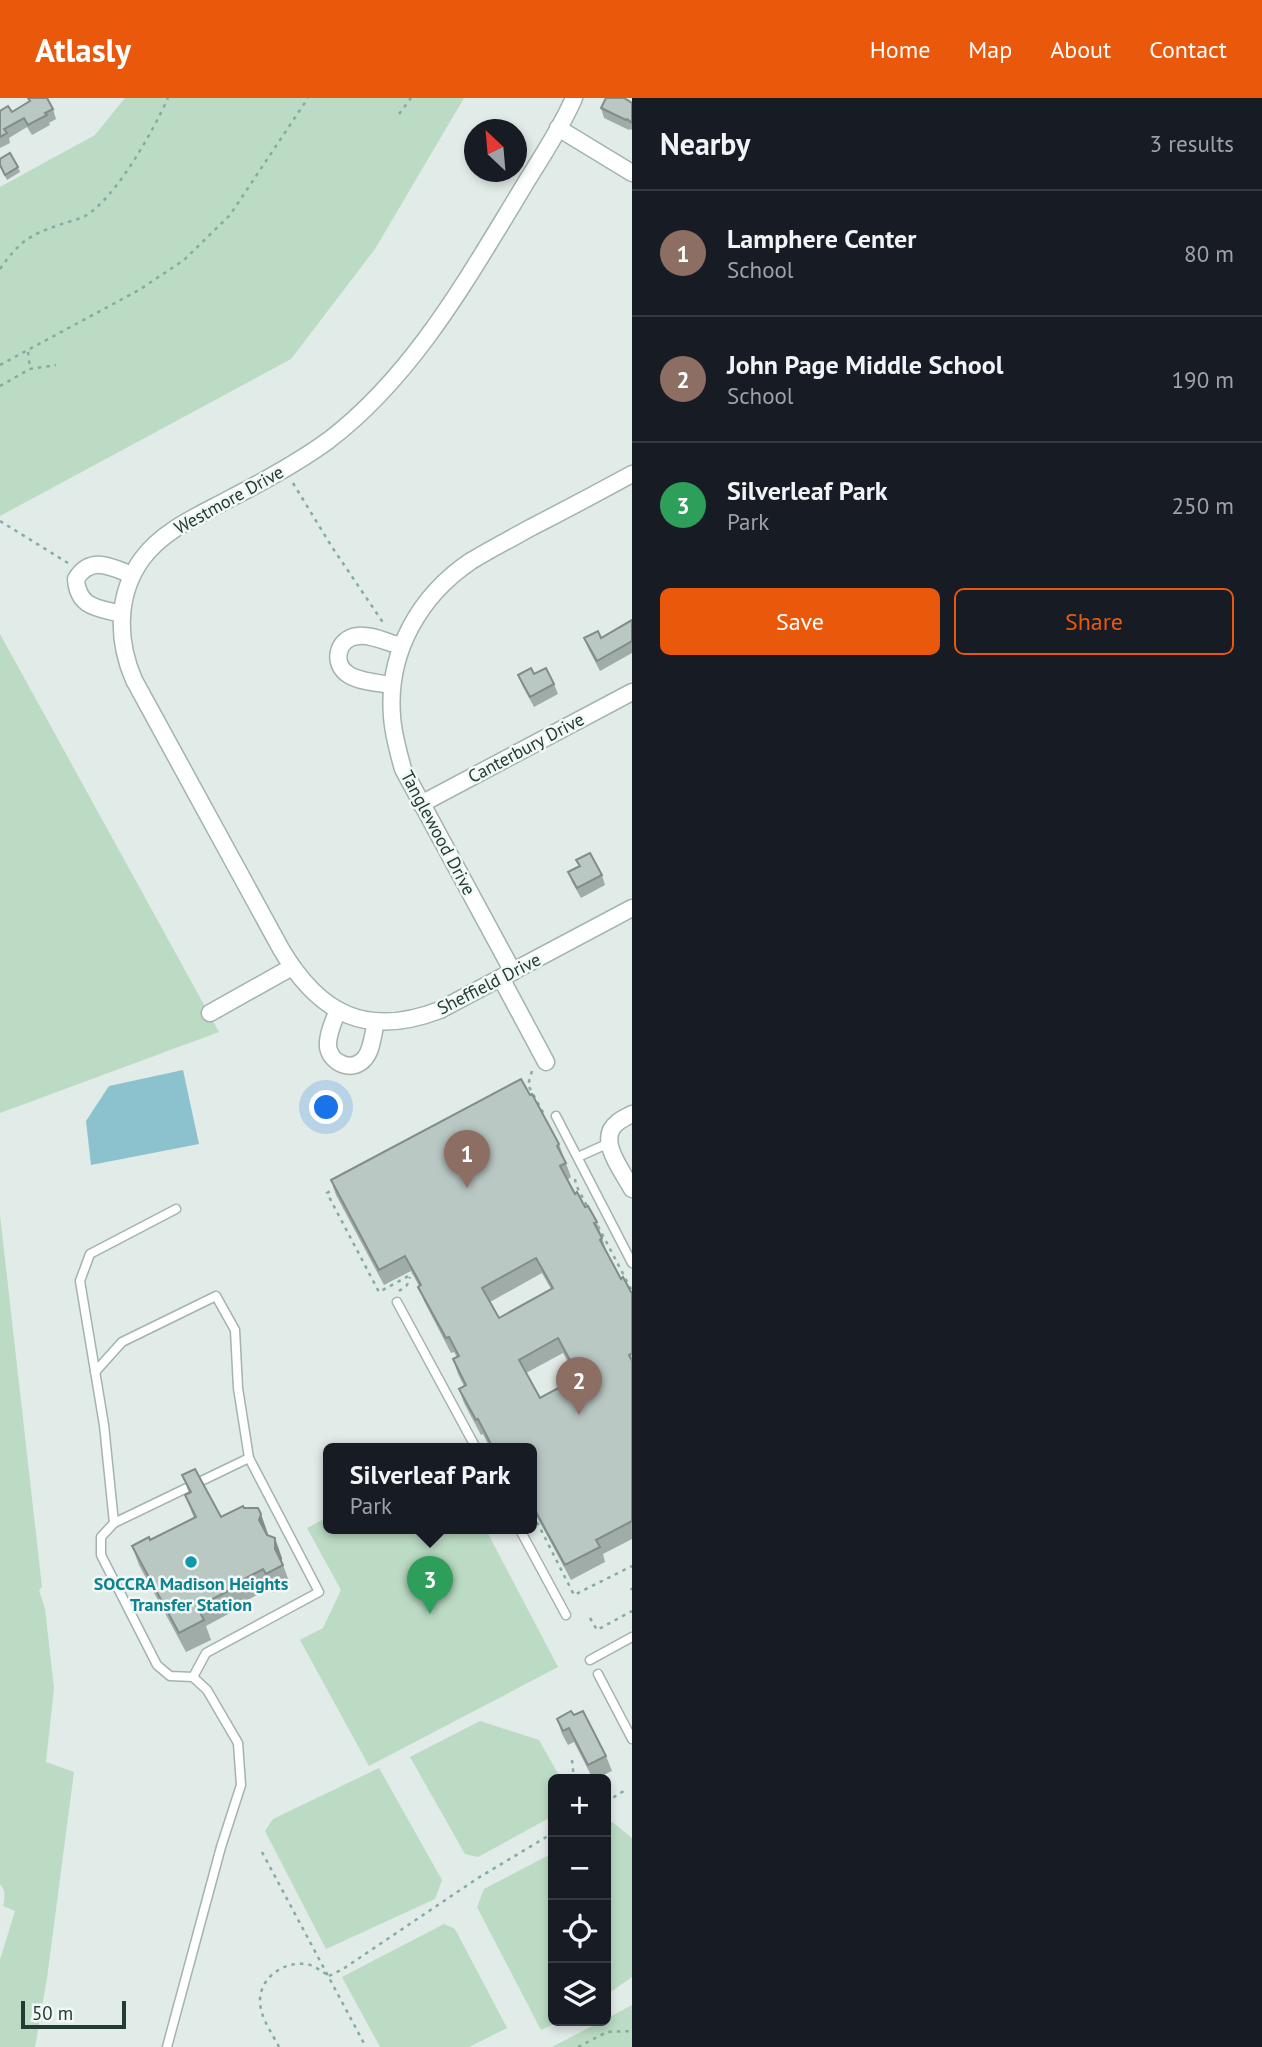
<!DOCTYPE html>
<meta charset="utf-8">
<style>
:root{--surface:#171b24;--page:#20242c;--text:#f1f3f6;--muted:#9ea1a6;--line:#363941;--accent:#ea580c}
body{margin:0;font-family:"PT Sans",sans-serif;background:var(--page);color:var(--text)}
.controls{position:absolute;right:21px;bottom:21px;display:grid;overflow:hidden;border-radius:10px;box-shadow:0 4px 10px #0003}
.controls button{width:63px;height:63px;display:grid;place-items:center;padding:0;border:0;border-bottom:2px solid var(--line);background:var(--surface);color:var(--text);font:35px sans-serif}
.compass{position:absolute;left:464px;top:21px;width:63px;height:63px;border-radius:50%;background:var(--surface);box-shadow:0 4px 10px #0003;rotate:334deg}
.scale{position:absolute;left:21px;bottom:18px;width:105px;box-sizing:border-box;padding-left:7px;border:4px solid #223b34;border-top:0;font-size:19px;line-height:24px;white-space:nowrap;color:#223b34;-webkit-text-stroke:5px #f1f8f5;paint-order:stroke}
.you{position:absolute;left:327px;top:1010px;width:24px;height:24px;margin:-18px;border:5px solid #fff;border-radius:50%;background:#1a73e8;box-shadow:0 0 0 10px #1a73e833}
.badge{display:grid;place-items:center;width:46px;height:46px;border-radius:50%;background:var(--accent);color:#fff;font-size:23px;font-weight:700}
.pin{position:absolute;translate:-50% -58px;filter:drop-shadow(0 2px 4px #0008)}
.pin::after{content:'';position:absolute;top:37px;width:24px;height:21px;background:inherit;clip-path:polygon(0 0,100% 0,50% 100%)}
.popup{position:absolute;left:323px;top:1345px;width:214px;height:91px;box-sizing:border-box;display:grid;place-content:center;border-radius:10px;background:var(--surface);filter:drop-shadow(0 2px 5px #0005);font-size:23px;white-space:nowrap;color:var(--muted)}
.popup b{font-size:26px;color:var(--text)}
.popup::after{content:'';position:absolute;left:50%;top:100%;margin-left:-14px;border:14px solid transparent;border-top-color:var(--surface)}
.list{margin:0;padding:0;list-style:none}
h2{display:flex;justify-content:space-between;align-items:center;height:91px;margin:0;padding:0 28px;font-size:30px}
h2 small{font-size:23px;font-weight:400;color:var(--muted)}
.list li{display:grid;grid-template-columns:46px 1fr auto;gap:21px;align-items:center;box-sizing:border-box;height:126px;padding:0 28px;border-top:2px solid var(--line)}
.list b{display:block;font-size:26px;white-space:nowrap}
.list p{margin:0;font-size:23px;white-space:nowrap;color:var(--muted)}
.list em{font-size:23px;font-style:normal;color:var(--muted)}
.actions{display:flex;gap:14px;padding:21px 28px}
.actions a{flex:1;padding:16px 0;border:2px solid var(--accent);border-radius:10px;text-align:center;font-size:24px;color:var(--accent)}
.actions .main{background:var(--accent);color:#fff}
.icon{flex:none;width:38px;height:38px;fill:none;stroke:currentColor;stroke-width:2;stroke-linecap:round;stroke-linejoin:round}
.map{position:relative;flex:none;width:632px;height:1949px;overflow:hidden}
header{display:flex;align-items:center;gap:42px;box-sizing:border-box;height:98px;padding:0 35px;background:var(--accent);color:#fff}
header strong{font-size:33px}
nav{display:flex;gap:38px;margin-inline-start:auto;font-size:24px}
main{display:flex}
aside{flex:1;background:var(--surface)}
.map>svg:first-child{display:block}
</style>
<header>
<strong>Atlasly</strong>
<nav><a>Home</a><a>Map</a><a>About</a><a>Contact</a></nav>
</header>
<main>
<div class="map">
<svg width="632" height="1949" viewBox="0 0 632 1949">
<rect width="100%" height="100%" fill="#e1ebe7"/>
<g fill="#bbdbc4">
<polygon points="125,0 464,0 375,151 291,261 0,418 0,89 95,37"/>
<polygon points="0,536 219,934 0,1015"/>
<path d="M 0,1117 L 42,1489 L 39,1492 L 45,1511 L 54,1590 L 46,1664 L 74,1674 L 47,1880 L 35,1949 L 0,1949 L 0,1862 L 15,1813 L 3,1808 C 5,1800 6,1792 0,1786 Z"/>
<polygon points="328,1419 328,1430 485,1430 558,1569 369,1668 300,1542 323,1530 341,1492 307,1430"/>
<polygon points="480,1623 539,1642 561,1681 553,1681 553,1718 478,1759 465,1756 410,1659"/>
<polygon points="379,1670 442,1782 435,1801 326,1851 265,1733 273,1721"/>
<polygon points="612,1724 632,1740 632,1879 606,1897 606,1728"/>
<polygon points="553,1755 553,1923 560,1923 541,1932 477,1809 484,1791"/>
<polygon points="444,1826 455,1831 507,1930 469,1949 380,1949 342,1879"/>
<polygon points="632,1907 632,1949 552,1949 602,1923 606,1923 606,1921"/>
</g>
<polygon fill="#8cc2cd" points="183,972 199,1046 91,1067 86,1023 109,988"/>
<g fill="none" stroke-linecap="round" stroke-linejoin="round">
<g stroke="#a4b3ae" stroke-width="11">
<g id="lane">
<polyline points="556,1018 632,1165"/>
<polyline points="578,1059 609,1045"/>
<polyline points="397,1204 476,1350"/>
<polyline points="95,1274 122,1244 216,1198 235,1232 238,1290 249,1360"/>
<polyline points="114,1425 104,1327 80,1183 90,1156 176,1111"/>
<polyline points="519,1430 566,1517"/>
<polyline points="590,1562 632,1539"/>
<polyline points="598,1576 632,1641"/>
<polyline points="167,1949 221,1749 241,1687 238,1645 207,1592 193,1579 170,1578 157,1567 101,1457 101,1439 114,1425 249,1360 319,1494 206,1555 193,1579"/>
</g>
</g>
<g stroke="#a4b3ae" stroke-width="19">
<g id="street">
<path d="M 574,0 C 559,35 535,68 516,101 C 463,188 411,279 329,342 C 299,364 266,382 233,399 C 202,416 164,431 142,461 C 116,497 117,543 134,582 L 281,851 C 320,917 367,940 440,912 L 632,810"/>
<polyline points="558,30 632,75"/>
<path d="M 122,516 C 98,510 78,510 76,481 C 91,457 111,469 132,477"/>
<path d="M 392,587 C 379,585 361,584 349,577 C 331,566 337,540 358,538 C 371,536 388,545 401,548"/>
<polyline points="421,706 632,594"/>
<path d="M 513,874 L 403,671 C 398,653 393,636 392,618 C 387,555 419,498 471,463 C 491,451 512,440 532,429 C 565,412 599,394 632,376"/>
<polyline points="501,880 546,964"/>
<path d="M 338,912 C 334,922 327,937 328,949 C 331,966 353,975 365,960 C 372,952 373,935 376,924"/>
<polyline points="210,915 292,869"/>
<path d="M 632,1016 C 627,1019 621,1021 617,1025 C 596,1041 623,1074 632,1091"/>
</g>
</g>
<g stroke="#83ada0" stroke-width="2.5" stroke-dasharray="3.5 5" stroke-linecap="butt">
<polyline points="399,16 411,0"/>
<path d="M 0,171 C 19,144 29,137 59,127 C 67,124 77,122 85,118 C 116,100 153,33 168,0"/>
<polyline points="28,254 30,271"/>
<polyline points="0,267 139,192 184,162 230,117 308,0"/>
<polyline points="0,288 30,271 56,267"/>
<polyline points="293,385 332,449 384,526"/>
<polyline points="0,423 68,465"/>
<polyline points="532,973 528,987 545,1018"/>
<polyline points="575,1081 576,1087 588,1110"/>
<polyline points="337,1089 327,1095 379,1194 414,1175"/>
<polyline points="598,1128 632,1193"/>
<polyline points="399,1193 407,1187 410,1179"/>
<polyline points="537,1424 574,1497 632,1468"/>
<polyline points="631,1490 632,1492"/>
<polyline points="590,1520 597,1532 632,1513"/>
<polyline points="572,1662 574,1681"/>
<polyline points="606,1704 627,1691"/>
<polyline points="262,1754 366,1949"/>
<polyline points="329,1878 343,1871 478,1780 553,1735"/>
<path d="M 279,1949 C 272,1935 260,1919 260,1903 C 260,1879 284,1863 307,1866 C 314,1868 320,1872 326,1876"/>
<polyline points="578,1949 607,1934 632,1933"/>
</g>
<use href="#lane" stroke="#fff" stroke-width="8"/>
<use href="#street" stroke="#fff" stroke-width="16"/>
</g>
<g fill="#a0aca8" fill-rule="evenodd">
<polygon points="28,0 53,11 56,21 49,25 50,27 32,37 27,29 9,40 10,45 0,50 0,13 12,14 30,4"/>
<polygon points="630,4 632,5 632,32 630,31 629,32 604,20 601,10"/>
<polygon points="0,61 18,69 20,74 7,82 0,69"/>
<polygon points="632,522 632,555 600,573 588,550 584,540 601,540"/>
<polygon points="534,576 554,586 558,596 534,609 522,587 518,577"/>
<polygon points="576,762 602,777 605,787 581,800 572,784 568,774 579,768"/>
<path d="M 530,997 L 559,1046 L 571,1079 L 567,1082 L 575,1096 L 597,1124 L 607,1155 L 621,1181 L 631,1194 L 632,1194 L 632,1441 L 603,1456 L 605,1464 L 571,1482 L 537,1419 L 531,1422 L 531,1350 L 490,1350 L 483,1336 L 481,1337 L 464,1305 L 459,1291 L 464,1288 L 458,1276 L 453,1261 L 457,1259 L 454,1254 L 451,1255 L 424,1203 L 419,1188 L 411,1173 L 384,1187 L 336,1097 L 331,1082 ZM 542,1175 L 551,1191 L 499,1220 L 490,1204 ZM 563,1255 L 577,1280 L 540,1300 L 526,1275 Z"/>
<polygon points="182,1377 221,1419 244,1410 268,1436 268,1437 282,1460 282,1464 290,1486 273,1495 270,1490 242,1505 243,1508 206,1528 211,1542 186,1554 139,1467 132,1448 150,1442 194,1420 185,1397 189,1395"/>
<polygon points="574,1617 606,1658 612,1673 595,1681 593,1681 574,1644 568,1647 562,1636 557,1621"/>
</g>
<g fill="#828c88">
<polygon points="261,1416 268,1436 266,1441 259,1422"/>
<polygon points="275,1440 282,1460 282,1468 275,1451"/>
</g>
<g fill="#bac8c3" stroke="#828c88" stroke-width="2" fill-rule="evenodd">
<polygon points="28,0 47,0 53,11 45,15 47,17 28,27 24,20 4,31 7,35 0,39 0,13 8,8 12,14 30,3"/>
<polygon points="606,0 624,0 632,5 632,25 627,21 626,22 601,10"/>
<polygon points="10,55 18,69 5,77 0,67 0,61"/>
<polygon points="632,522 632,543 597,563 584,540 598,533 601,540"/>
<polygon points="531,570 534,576 546,570 554,586 530,599 518,577"/>
<polygon points="590,755 602,777 577,790 568,774 580,768 576,762"/>
<path d="M 521,981 L 530,997 L 532,996 L 559,1046 L 557,1048 L 566,1065 L 560,1068 L 575,1096 L 577,1094 L 585,1109 L 588,1108 L 597,1124 L 594,1125 L 602,1140 L 600,1142 L 621,1181 L 623,1179 L 631,1194 L 632,1194 L 632,1255 L 629,1257 L 632,1263 L 632,1423 L 596,1442 L 600,1449 L 565,1467 L 531,1405 L 531,1350 L 493,1350 L 478,1321 L 476,1322 L 459,1291 L 466,1287 L 453,1261 L 459,1258 L 449,1239 L 446,1240 L 418,1189 L 421,1187 L 405,1158 L 379,1172 L 331,1082 ZM 536,1160 L 553,1190 L 499,1220 L 482,1190 ZM 558,1240 L 579,1279 L 540,1300 L 519,1262 Z"/>
<polygon points="195,1371 221,1419 243,1408 244,1410 258,1410 261,1416 259,1422 267,1437 275,1440 275,1451 283,1467 266,1476 263,1471 235,1486 236,1489 197,1509 204,1522 179,1535 132,1448 149,1439 150,1442 196,1419 185,1397 191,1394 182,1377"/>
<polygon points="571,1613 574,1617 583,1613 606,1658 588,1667 569,1630 563,1633 557,1621"/>
</g>
<circle fill="#0f9aa8" stroke="#f1f8f5" stroke-width="2.5" cx="191" cy="1464" r="7"/>
<g text-anchor="middle" stroke-width="5" stroke-linejoin="round" paint-order="stroke">
<g font-size="18" fill="#223b34" stroke="#f1f8f5">
<text transform="translate(229 402) rotate(-29)" y="6">Westmore Drive</text>
<text transform="translate(526 650) rotate(-28)" y="6">Canterbury Drive</text>
<text transform="translate(438 735) rotate(62)" y="6">Tanglewood Drive</text>
<text transform="translate(489 886) rotate(-27)" y="6">Sheffield Drive</text>
</g>
<g font-size="18" font-weight="bold" fill="#0d838f" stroke="#f1f8f5">
<text x="191" y="1492">SOCCRA Madison Heights<tspan x="191" dy="21">Transfer Station</tspan></text>
</g>
</g>
</svg>
<div class="controls">
<button>+</button>
<button>−</button>
<button><svg class="icon" aria-label="locate" viewBox="0 0 24 24"><circle cx="12" cy="12" r="6"/><path d="M12 2v4M12 18v4M2 12h4M18 12h4"/></svg></button>
<button><svg class="icon" aria-label="layers" viewBox="0 0 24 24"><path d="M12 4l9 5-9 5-9-5zM3 14l9 5 9-5"/></svg></button>
</div>
<svg class="compass" viewBox="-18 -18 36 36"><path d="M0-13l5 13h-10z" fill="#e53935"/><path d="M0 13l5-13h-10z" fill="#9ea1a6"/></svg>
<div class="scale">50 m</div>
<div class="you"></div>
<div class="pin badge" style="left:467px;top:1090px;background:#8d6e63">1</div>
<div class="pin badge" style="left:579px;top:1317px;background:#8d6e63">2</div>
<div class="pin badge" style="left:430px;top:1516px;background:#2e9e5b">3</div>
<div class="popup"><b>Silverleaf Park</b>Park</div>
</div>
<aside>
<h2>Nearby<small>3 results</small></h2>
<ul class="list">
<li><span class="badge" style="background:#8d6e63">1</span><div><b>Lamphere Center</b><p>School</p></div><em>80 m</em></li>
<li><span class="badge" style="background:#8d6e63">2</span><div><b>John Page Middle School</b><p>School</p></div><em>190 m</em></li>
<li><span class="badge" style="background:#2e9e5b">3</span><div><b>Silverleaf Park</b><p>Park</p></div><em>250 m</em></li>
</ul>
<div class="actions"><a class="main">Save</a><a>Share</a></div>
</aside>
</main>
